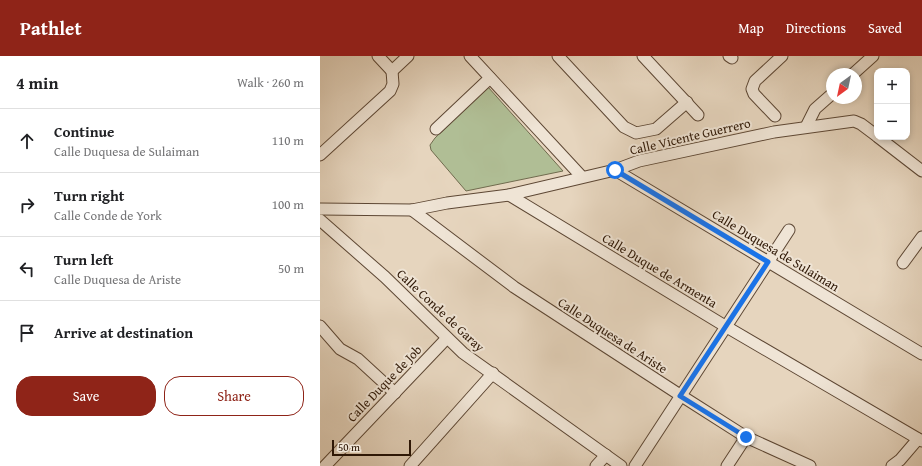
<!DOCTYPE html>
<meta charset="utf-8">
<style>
:root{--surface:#fff;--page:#f6f6f6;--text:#202124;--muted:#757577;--line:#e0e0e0;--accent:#8f2418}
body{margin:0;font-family:"Gentium Book Plus",serif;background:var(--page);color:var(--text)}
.controls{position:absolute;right:12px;top:12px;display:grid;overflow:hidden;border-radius:8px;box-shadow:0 2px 6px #0003}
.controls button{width:36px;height:36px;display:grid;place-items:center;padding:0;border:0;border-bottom:1px solid var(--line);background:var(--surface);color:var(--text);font:20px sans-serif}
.compass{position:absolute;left:506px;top:12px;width:36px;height:36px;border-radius:50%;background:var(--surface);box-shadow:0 2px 6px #0003;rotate:213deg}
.scale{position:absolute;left:12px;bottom:10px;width:79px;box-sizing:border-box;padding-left:4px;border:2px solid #2f1806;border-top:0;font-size:11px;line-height:14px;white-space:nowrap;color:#2f1806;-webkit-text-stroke:3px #efe4d5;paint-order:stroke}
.stop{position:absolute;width:12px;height:12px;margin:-9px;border:3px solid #1a73e8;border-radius:50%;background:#fff}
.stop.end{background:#1a73e8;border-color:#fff;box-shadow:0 1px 4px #0008}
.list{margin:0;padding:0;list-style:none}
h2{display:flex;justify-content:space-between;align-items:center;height:52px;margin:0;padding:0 16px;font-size:17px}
h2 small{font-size:13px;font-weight:400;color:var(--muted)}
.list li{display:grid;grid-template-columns:26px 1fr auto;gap:12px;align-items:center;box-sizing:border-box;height:64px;padding:0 16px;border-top:1px solid var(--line)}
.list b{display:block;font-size:15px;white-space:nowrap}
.list p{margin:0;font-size:13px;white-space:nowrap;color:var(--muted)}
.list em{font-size:13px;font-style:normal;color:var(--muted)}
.actions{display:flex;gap:8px;padding:12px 16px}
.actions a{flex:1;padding:9px 0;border:1px solid var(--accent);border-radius:16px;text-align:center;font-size:14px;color:var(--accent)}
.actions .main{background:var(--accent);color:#fff}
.icon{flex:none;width:22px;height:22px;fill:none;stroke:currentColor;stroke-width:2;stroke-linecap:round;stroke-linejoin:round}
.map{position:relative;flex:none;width:602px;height:410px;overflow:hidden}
header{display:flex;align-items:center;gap:24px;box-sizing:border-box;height:56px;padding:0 20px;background:var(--accent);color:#fff}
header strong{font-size:19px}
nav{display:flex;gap:22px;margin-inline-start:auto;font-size:14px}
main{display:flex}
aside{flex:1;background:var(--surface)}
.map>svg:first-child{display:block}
</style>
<header>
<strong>Pathlet</strong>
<nav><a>Map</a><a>Directions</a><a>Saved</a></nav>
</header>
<main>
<aside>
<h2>4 min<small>Walk · 260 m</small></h2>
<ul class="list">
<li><svg class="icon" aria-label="ahead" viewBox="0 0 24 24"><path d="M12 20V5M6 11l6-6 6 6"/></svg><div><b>Continue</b><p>Calle Duquesa de Sulaiman</p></div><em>110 m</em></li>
<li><svg class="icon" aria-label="right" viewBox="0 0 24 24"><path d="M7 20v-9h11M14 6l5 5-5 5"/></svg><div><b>Turn right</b><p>Calle Conde de York</p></div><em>100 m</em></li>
<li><svg class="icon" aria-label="left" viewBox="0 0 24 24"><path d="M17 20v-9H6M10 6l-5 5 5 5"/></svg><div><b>Turn left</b><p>Calle Duquesa de Ariste</p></div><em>50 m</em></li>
<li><svg class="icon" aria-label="arrive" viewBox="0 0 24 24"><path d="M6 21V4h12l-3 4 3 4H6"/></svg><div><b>Arrive at destination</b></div></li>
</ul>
<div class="actions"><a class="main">Save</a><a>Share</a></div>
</aside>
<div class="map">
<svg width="602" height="410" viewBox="0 0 602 410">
<rect width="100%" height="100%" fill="#e6d5be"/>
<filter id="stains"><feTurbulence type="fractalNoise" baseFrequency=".005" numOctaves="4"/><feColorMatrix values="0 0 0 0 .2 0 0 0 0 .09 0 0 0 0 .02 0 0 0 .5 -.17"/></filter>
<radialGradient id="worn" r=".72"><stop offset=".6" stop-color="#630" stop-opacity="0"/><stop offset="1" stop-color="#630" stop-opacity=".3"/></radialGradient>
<polygon fill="#b0be95" stroke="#706b4e" points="168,31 243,115 146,135 111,94 110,89 115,82"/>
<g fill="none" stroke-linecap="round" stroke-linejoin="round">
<g stroke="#5d4734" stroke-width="13">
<g id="street">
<polyline points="58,0 72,15"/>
<polyline points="150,0 262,121"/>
<polyline points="238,0 304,71 316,77 336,73 367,46"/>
<polyline points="323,0 378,59"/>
<polyline points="409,0 412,2"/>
<polyline points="72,15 88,0"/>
<polyline points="533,18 553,0"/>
<polyline points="455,60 434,38 432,33 435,25 462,0"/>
<polyline points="486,71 495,53 512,38"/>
<polyline points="116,73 170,22"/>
<polyline points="558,81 602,115"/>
<polyline points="0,99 70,35 73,28 72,15"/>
<polyline points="295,114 602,298"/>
<polyline points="189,139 405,270 602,385"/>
<polyline points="0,153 92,154 127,147 189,139 295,114 319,105 454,76 534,65 541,68 557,80"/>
<polyline points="92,154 194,231 360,339 426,381 490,410"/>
<polyline points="0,164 65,221 143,297 301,410"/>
<polyline points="583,207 602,181"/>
<polyline points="0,270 20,293 38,303 75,337"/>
<polyline points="5,410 127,282"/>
<polyline points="90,410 173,317"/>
<polyline points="276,410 286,399"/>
<polyline points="315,410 469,174"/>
<polyline points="407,410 426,381"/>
<polyline points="572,410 580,404 598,383"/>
</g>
</g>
<use href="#street" stroke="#efe4d5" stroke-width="11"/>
</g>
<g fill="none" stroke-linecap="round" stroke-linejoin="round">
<polyline stroke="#1a73e8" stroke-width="5" points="295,114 448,206 360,340 426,381"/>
</g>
<g text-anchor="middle" stroke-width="4" stroke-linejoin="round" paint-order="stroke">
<g font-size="13" fill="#2f1806" stroke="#efe4d5">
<text transform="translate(370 80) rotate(-13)" y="5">Calle Vicente Guerrero</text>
<text transform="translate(456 194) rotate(31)" y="5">Calle Duquesa de Sulaiman</text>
<text transform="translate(340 214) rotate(31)" y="5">Calle Duque de Armenta</text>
<text transform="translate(121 254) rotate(43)" y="5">Calle Conde de Garay</text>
<text transform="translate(293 279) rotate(33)" y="5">Calle Duquesa de Ariste</text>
<text transform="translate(64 327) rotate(-46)" y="5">Calle Duque de Job</text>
</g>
</g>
<rect width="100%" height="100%" filter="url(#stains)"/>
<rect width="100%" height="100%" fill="url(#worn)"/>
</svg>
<div class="controls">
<button>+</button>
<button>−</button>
</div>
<svg class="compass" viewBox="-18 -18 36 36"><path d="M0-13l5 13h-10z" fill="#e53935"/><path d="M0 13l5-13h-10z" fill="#757577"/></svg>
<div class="scale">50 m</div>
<div class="stop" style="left:295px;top:114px"></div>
<div class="stop end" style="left:426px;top:381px"></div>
</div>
</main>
